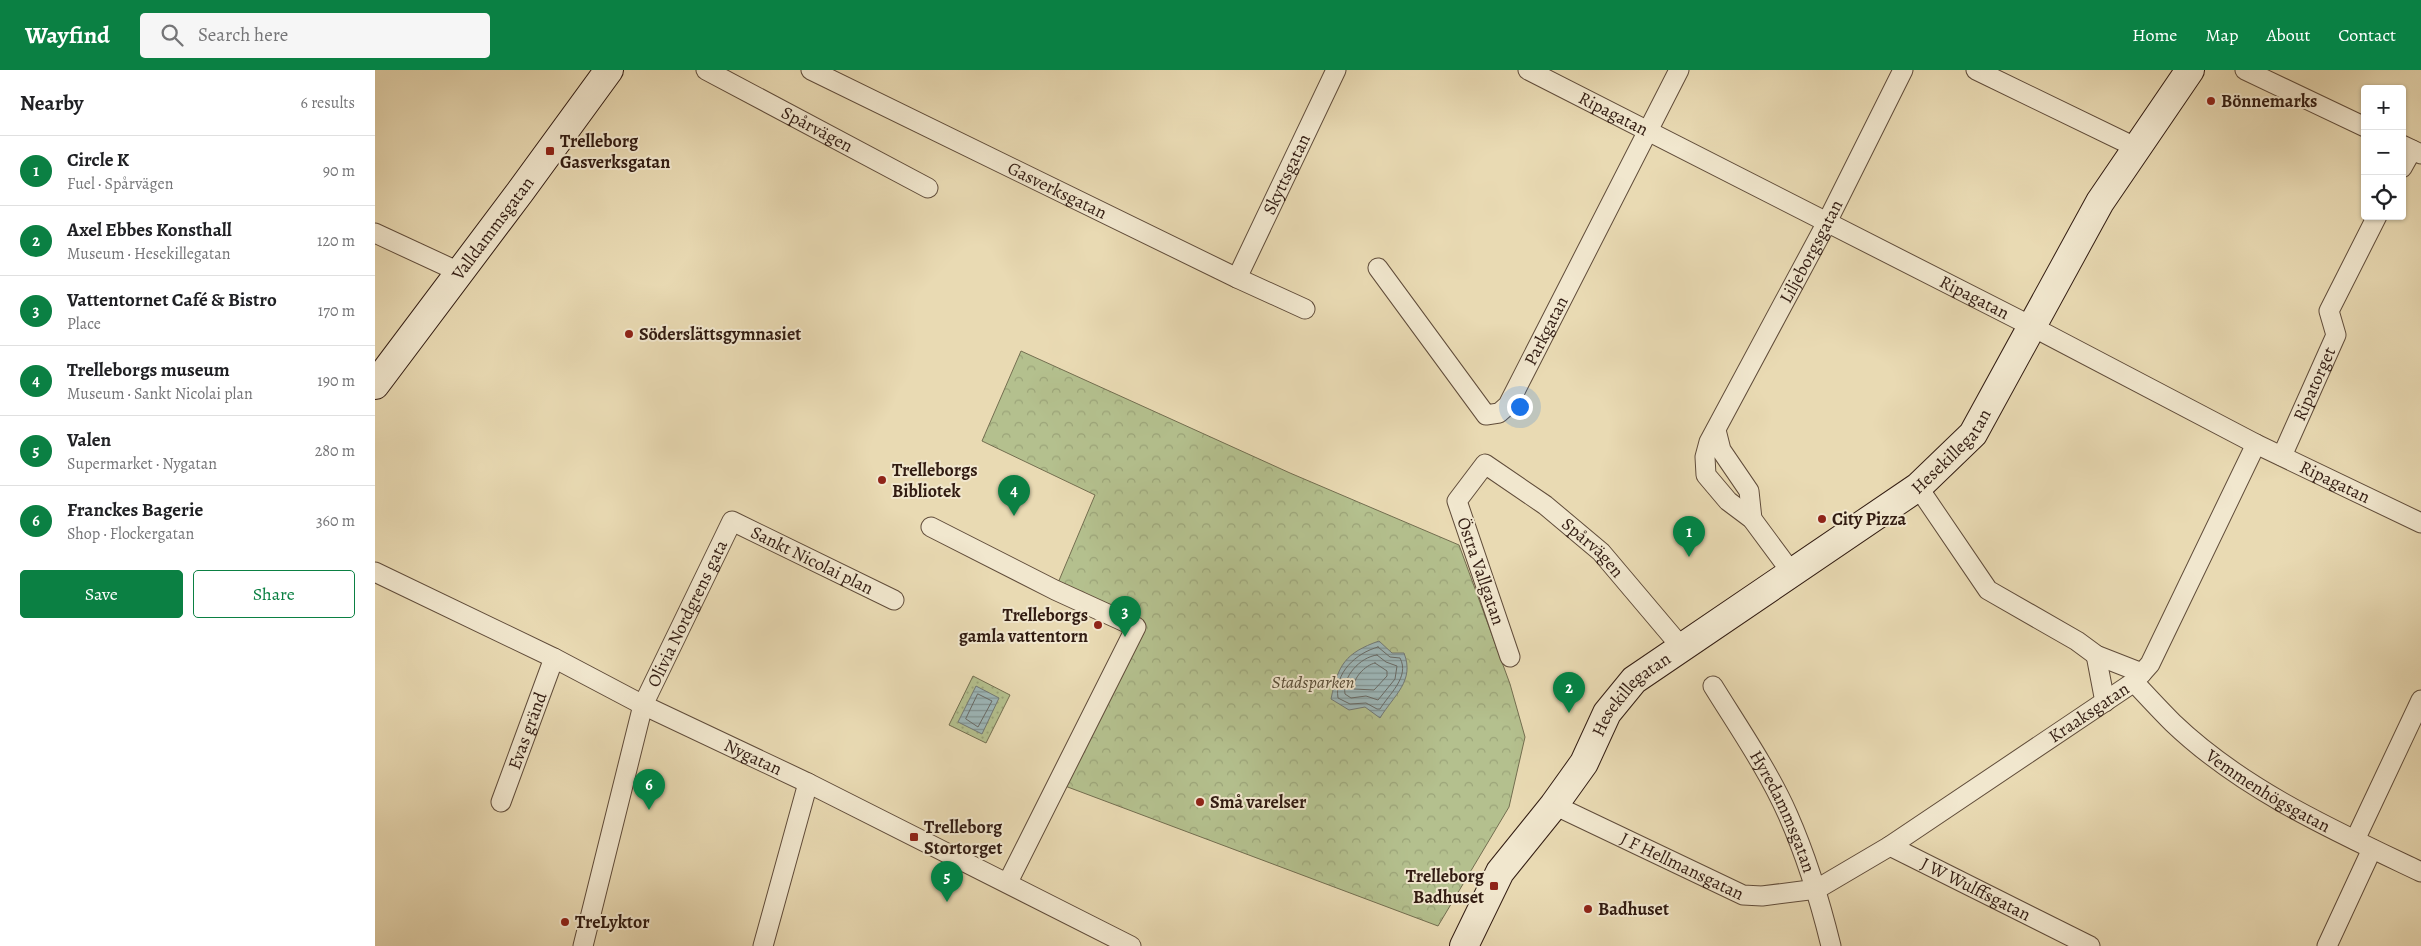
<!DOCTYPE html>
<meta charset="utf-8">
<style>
:root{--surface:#fff;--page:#f6f6f6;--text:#202124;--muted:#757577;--line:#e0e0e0;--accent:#0b8043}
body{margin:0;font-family:Alegreya,serif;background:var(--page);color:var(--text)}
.controls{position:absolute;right:15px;top:15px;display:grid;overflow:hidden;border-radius:5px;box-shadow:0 1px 4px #0004}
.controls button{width:45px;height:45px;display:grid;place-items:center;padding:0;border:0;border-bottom:1px solid var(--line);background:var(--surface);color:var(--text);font:25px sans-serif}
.you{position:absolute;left:1144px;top:336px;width:18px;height:18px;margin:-12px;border:4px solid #fff;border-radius:50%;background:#1a73e8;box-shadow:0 0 0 8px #1a73e833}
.badge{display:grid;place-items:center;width:32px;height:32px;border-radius:50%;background:var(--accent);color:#fff;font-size:16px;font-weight:700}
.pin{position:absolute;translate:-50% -41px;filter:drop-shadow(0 1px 2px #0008)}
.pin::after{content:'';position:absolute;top:26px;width:18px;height:15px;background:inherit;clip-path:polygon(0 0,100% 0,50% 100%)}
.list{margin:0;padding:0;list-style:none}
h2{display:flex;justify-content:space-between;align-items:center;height:65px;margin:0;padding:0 20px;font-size:21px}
h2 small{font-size:16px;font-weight:400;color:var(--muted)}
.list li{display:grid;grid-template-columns:32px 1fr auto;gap:15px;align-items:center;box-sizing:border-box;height:70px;padding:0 20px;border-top:1px solid var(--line)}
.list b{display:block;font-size:19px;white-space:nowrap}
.list p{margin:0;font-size:16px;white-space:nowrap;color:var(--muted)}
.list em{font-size:16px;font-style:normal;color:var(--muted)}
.actions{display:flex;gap:10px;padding:15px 20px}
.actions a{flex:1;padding:11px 0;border:1px solid var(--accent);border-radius:5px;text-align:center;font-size:18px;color:var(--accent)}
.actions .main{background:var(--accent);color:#fff}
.icon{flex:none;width:28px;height:28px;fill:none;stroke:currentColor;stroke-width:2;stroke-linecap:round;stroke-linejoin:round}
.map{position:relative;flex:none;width:2046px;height:876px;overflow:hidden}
header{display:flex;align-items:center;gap:30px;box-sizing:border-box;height:70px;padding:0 25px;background:var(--accent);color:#fff}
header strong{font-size:24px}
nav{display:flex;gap:28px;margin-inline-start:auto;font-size:18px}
.search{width:350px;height:45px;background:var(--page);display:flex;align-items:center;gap:12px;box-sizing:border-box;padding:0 18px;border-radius:5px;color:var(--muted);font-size:19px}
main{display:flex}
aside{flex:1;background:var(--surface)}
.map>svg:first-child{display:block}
</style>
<header>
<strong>Wayfind</strong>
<div class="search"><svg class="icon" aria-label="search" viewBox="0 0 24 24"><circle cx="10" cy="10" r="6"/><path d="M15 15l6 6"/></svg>Search here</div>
<nav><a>Home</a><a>Map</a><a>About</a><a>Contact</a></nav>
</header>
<main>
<aside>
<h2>Nearby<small>6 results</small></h2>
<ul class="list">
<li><span class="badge">1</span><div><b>Circle K</b><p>Fuel · Spårvägen</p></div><em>90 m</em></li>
<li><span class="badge">2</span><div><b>Axel Ebbes Konsthall</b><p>Museum · Hesekillegatan</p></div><em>120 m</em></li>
<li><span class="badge">3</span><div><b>Vattentornet Café &amp; Bistro</b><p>Place</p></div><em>170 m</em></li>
<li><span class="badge">4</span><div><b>Trelleborgs museum</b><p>Museum · Sankt Nicolai plan</p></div><em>190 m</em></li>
<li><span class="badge">5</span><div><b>Valen</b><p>Supermarket · Nygatan</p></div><em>280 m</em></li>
<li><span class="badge">6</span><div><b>Franckes Bagerie</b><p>Shop · Flockergatan</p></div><em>360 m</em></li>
</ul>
<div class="actions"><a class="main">Save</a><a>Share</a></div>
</aside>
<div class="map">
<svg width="2046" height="876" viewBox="0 0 2046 876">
<defs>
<pattern id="grass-dots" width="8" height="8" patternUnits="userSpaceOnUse" patternTransform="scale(1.25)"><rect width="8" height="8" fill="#b4c08e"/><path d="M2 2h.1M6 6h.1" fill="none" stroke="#9ba479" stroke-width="1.8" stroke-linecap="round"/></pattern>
<pattern id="forest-crowns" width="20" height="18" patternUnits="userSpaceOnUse" patternTransform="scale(1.25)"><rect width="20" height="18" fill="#b4c08e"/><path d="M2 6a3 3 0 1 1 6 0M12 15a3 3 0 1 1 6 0" fill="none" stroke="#9ba479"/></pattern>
<pattern id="water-rules" width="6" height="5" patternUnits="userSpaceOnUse" patternTransform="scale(1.25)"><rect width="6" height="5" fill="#9db7b9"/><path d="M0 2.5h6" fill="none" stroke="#819495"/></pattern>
</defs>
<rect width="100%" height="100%" fill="#e9dab3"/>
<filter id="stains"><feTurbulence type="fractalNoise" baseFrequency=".004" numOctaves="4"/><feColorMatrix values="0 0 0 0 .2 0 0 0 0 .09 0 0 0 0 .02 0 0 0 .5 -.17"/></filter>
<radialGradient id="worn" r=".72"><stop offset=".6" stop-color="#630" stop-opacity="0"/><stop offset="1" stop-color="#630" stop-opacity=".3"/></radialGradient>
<polygon fill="url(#grass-dots)" stroke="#736e50" points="598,606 635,625 611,673 574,655"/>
<polygon fill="url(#forest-crowns)" stroke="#736e50" points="646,281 915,403 1084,475 1135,614 1150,667 1134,737 1063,856 682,713 760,557 680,520 720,425 607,371"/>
<g fill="url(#water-rules)" stroke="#727976">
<path d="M 1004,571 L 1017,583 L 1029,583 C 1040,611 1019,625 1005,648 L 990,637 L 974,640 L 956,629 C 963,595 970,583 1004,571 Z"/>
<polygon points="601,616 624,628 607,664 583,652"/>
</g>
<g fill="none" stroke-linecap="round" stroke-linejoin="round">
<g stroke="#686a66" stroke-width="1">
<path d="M 1003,577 L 1015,587 L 1025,588 C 1035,607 1014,624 1005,639 L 1002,639 L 991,633 L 975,634 L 963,628 C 959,603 981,583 1003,577 Z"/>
<path d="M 1002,585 L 1011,592 L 1022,596 L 1020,609 L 1003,630 L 991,626 L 976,628 L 970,624 C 967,607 985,587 1002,585 Z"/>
<path d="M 1000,593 L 1012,601 L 1012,606 L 999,620 L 979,619 C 977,609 990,595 1000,593 Z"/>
<polygon points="603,624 617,631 603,657 591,649"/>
</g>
<g stroke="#604c3a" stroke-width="21">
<g id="street">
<path id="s1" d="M 331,0 L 553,118"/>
<path id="s2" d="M 436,0 L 862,208 L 930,239"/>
<path id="s3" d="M 1153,0 L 1656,256 L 1881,374 L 2046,453"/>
<polyline points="1601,0 1762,78"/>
<polyline points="1870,0 1990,57"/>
<polyline points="2027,75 2046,84"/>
<polyline points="2027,98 2037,80"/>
<polyline points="0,163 84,202"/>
<path id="s4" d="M 1003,198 L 1111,345 L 1124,343 L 1133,335 L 1304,0"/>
<path id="s5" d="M 862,208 L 961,0"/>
<polyline points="1341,360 1346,380 1374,421 1377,449"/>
<path id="s6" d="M 1907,386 L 1961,265 L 1954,241 L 2002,146"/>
<polyline points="1543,417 1613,520 1702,571 1721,585 1767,603"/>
<polyline points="556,457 680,520 761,557 633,812"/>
<path id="s7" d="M 0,502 L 179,588 L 268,635 L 433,713 L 756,876"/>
<path id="s8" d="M 1417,503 L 1377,449 L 1353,431 L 1331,405 L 1330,387 L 1334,372 L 1451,154 L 1528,0"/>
<polyline points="1721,585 1730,632"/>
<path id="s9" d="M 1135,587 L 1082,431 L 1110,394 L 1170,435 L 1226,482 L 1308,579"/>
<path id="s10" d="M 1759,612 C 1772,626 1785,640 1798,653 C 1868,720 1960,761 2046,802"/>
<path id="s11" d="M 1338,616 C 1364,658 1393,700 1413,745 C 1432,788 1445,831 1456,876"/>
<path id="s12" d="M 126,732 L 179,588"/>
<path id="s13" d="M 1179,735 L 1368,825 L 1387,826 L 1442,819 L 1515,776 L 1759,612 L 1775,594 L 1881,374"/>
<polyline points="1980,770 2046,630"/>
<path id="s14" d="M 1515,776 L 1715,876"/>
<path id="s15" d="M 208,876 L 268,635 L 357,451 L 519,530"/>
<polyline points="388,876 433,713"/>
<polyline points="1952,876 1997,779"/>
</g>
</g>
<g stroke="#321c12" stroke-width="30">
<g id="secondary">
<path id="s16" d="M 0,315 L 145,122 L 234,0"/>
<path id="s17" d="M 1089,876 L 1125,802 L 1179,735 L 1209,693 L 1232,643 L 1259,610 L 1543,417 L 1598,364 L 1725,132 L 1815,0"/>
</g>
</g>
<use href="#street" stroke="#f1e7ce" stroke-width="19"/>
<use href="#secondary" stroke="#f1e7ce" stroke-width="28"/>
</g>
<g fill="#8f2418" stroke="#f1e7ce" stroke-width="2">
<circle cx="1836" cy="31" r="5"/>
<rect x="170" y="76" width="10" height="10" rx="2.5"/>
<circle cx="254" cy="264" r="5"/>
<circle cx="507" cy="410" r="5"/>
<circle cx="1447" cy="449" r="5"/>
<circle cx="723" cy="555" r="5"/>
<circle cx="825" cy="732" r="5"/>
<rect x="534" y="762" width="10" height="10" rx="2.5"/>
<rect x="1114" y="811" width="10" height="10" rx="2.5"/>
<circle cx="1213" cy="839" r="5"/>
<circle cx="190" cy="852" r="5"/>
</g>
<g text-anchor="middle" stroke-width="4" stroke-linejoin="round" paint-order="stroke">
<g font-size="18" font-weight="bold" fill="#321c12" stroke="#f1e7ce" text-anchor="start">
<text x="1846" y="37">Bönnemarks</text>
<text x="185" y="77">Trelleborg<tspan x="185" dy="21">Gasverksgatan</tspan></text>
<text x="264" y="270">Söderslättsgymnasiet</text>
<text x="517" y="406">Trelleborgs<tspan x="517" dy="21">Bibliotek</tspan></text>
<text x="1457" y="455">City Pizza</text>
<text x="713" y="551" text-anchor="end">Trelleborgs<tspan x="713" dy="21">gamla vattentorn</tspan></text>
<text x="835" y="738">Små varelser</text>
<text x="549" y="763">Trelleborg<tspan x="549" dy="21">Stortorget</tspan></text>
<text x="1109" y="812" text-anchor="end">Trelleborg<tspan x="1109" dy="21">Badhuset</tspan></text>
<text x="1223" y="845">Badhuset</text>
<text x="200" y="858">TreLyktor</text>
</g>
<g font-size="18" fill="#321c12" stroke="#f1e7ce">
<text dy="6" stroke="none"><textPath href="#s3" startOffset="96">Ripagatan</textPath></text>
<text dy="6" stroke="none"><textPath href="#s1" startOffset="126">Spårvägen</textPath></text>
<text dy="6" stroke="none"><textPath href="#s5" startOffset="115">Skyttsgatan</textPath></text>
<text dy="6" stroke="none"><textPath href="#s2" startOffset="274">Gasverksgatan</textPath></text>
<text dy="6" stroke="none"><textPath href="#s16" startOffset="196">Valldammsgatan</textPath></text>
<text dy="6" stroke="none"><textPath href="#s8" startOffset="381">Liljeborgsgatan</textPath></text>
<text dy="6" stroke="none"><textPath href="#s3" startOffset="501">Ripagatan</textPath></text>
<text dy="6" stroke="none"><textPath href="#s4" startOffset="291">Parkgatan</textPath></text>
<text dy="6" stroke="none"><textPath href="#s6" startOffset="79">Ripatorget</textPath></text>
<text dy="6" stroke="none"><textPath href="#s17" startOffset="710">Hesekillegatan</textPath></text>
<text dy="6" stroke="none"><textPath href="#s3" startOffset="906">Ripagatan</textPath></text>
<text dy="6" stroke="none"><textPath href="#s9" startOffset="348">Spårvägen</textPath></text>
<text dy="6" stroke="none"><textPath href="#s15" startOffset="542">Sankt Nicolai plan</textPath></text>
<text transform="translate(1106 501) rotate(71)" y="6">Östra Vallgatan</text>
<text dy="6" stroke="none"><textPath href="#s15" startOffset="350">Olivia Nordgrens gata</textPath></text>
<text dy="6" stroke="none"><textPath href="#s17" startOffset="305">Hesekillegatan</textPath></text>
<text dy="6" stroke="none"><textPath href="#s13" startOffset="608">Kraaksgatan</textPath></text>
<text dy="6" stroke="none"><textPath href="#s12" startOffset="76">Evas gränd</textPath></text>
<text dy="6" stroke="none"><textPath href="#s7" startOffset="421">Nygatan</textPath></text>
<text dy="6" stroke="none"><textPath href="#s10" startOffset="174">Vemmenhögsgatan</textPath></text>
<text dy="6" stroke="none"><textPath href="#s11" startOffset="144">Hyredammsgatan</textPath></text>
<text dy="6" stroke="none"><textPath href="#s13" startOffset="142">J F Hellmansgatan</textPath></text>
<text dy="6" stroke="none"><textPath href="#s14" startOffset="96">J W Wulffsgatan</textPath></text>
</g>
<g font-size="18" font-style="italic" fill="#594d37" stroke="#f1e7ce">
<text x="938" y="618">Stadsparken</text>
</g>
</g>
<rect width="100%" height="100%" filter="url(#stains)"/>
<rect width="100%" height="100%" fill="url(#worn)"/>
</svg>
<div class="controls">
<button>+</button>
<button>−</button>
<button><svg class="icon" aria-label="locate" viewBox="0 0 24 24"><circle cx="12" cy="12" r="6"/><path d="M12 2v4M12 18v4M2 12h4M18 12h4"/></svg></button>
</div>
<div class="you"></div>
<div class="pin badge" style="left:1314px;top:487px">1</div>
<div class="pin badge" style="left:1194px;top:643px">2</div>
<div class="pin badge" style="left:750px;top:567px">3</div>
<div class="pin badge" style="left:639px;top:446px">4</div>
<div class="pin badge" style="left:572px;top:832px">5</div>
<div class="pin badge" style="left:274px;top:740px">6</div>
</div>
</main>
